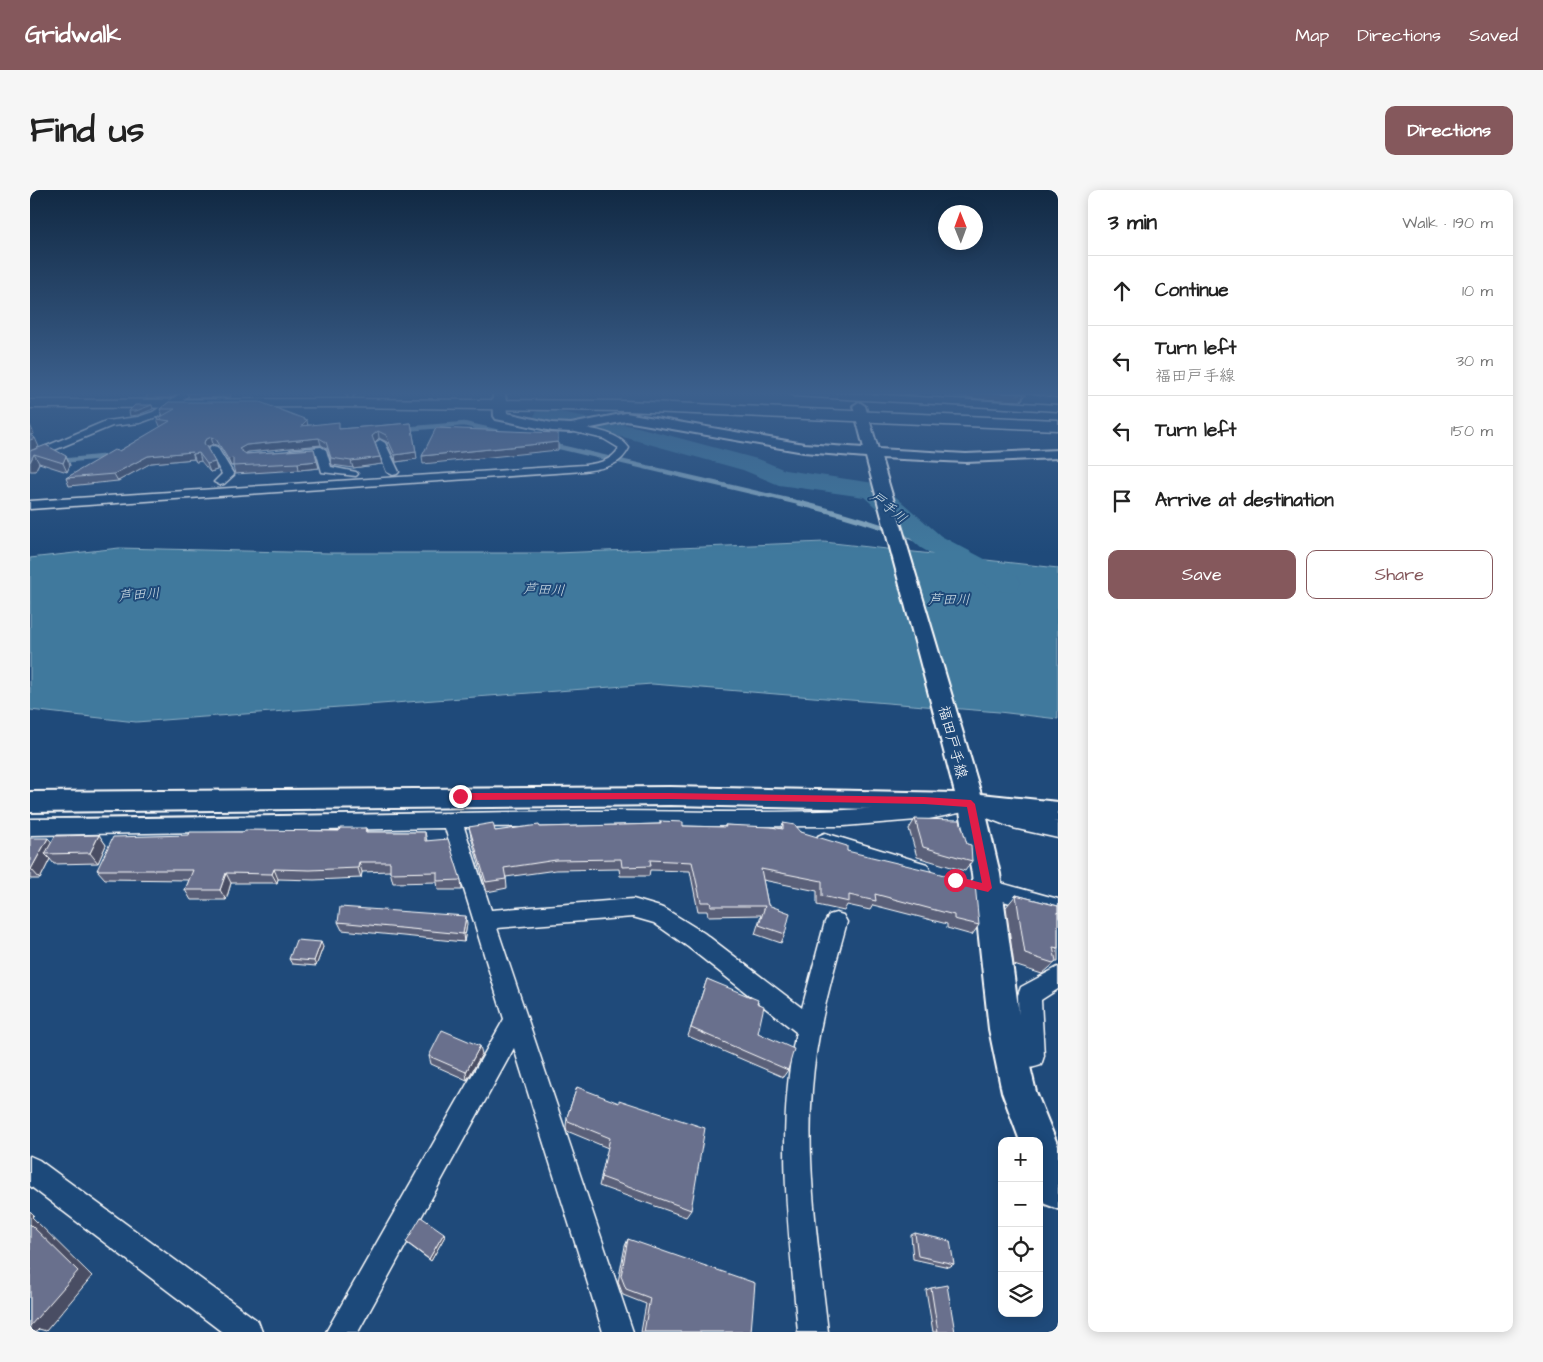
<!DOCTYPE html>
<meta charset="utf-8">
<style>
:root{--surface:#fff;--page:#f6f6f6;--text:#222;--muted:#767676;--line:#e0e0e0;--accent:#85585c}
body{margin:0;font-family:"Architects Daughter","Klee One",sans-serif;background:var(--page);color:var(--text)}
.controls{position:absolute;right:15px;bottom:15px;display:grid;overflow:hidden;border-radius:10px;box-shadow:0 2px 12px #0003}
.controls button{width:45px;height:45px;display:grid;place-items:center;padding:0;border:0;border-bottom:1px solid var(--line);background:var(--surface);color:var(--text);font:25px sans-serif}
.compass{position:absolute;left:908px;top:15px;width:45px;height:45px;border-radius:50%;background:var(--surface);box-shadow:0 2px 12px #0003;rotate:359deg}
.stop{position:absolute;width:15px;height:15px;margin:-11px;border:4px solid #e11d48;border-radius:50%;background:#fff}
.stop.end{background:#e11d48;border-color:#fff;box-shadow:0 1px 5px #0008}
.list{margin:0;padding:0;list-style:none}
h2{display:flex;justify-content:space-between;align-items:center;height:65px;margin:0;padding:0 20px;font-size:21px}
h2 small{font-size:16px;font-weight:400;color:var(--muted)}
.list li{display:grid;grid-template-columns:32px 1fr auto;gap:15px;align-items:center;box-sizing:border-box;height:70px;padding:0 20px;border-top:1px solid var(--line)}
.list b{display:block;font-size:19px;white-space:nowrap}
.list p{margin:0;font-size:16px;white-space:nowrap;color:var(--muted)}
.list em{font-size:16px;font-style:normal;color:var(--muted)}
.actions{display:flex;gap:10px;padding:15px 20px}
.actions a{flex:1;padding:11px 0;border:1px solid var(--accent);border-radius:10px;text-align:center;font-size:18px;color:var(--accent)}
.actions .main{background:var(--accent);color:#fff}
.icon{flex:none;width:28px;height:28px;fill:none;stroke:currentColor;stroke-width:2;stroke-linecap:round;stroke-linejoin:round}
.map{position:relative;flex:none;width:1028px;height:1142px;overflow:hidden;border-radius:10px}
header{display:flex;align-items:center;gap:30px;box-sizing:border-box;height:70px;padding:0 25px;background:var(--accent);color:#fff}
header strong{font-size:24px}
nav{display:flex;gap:28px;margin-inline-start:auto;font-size:18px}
.intro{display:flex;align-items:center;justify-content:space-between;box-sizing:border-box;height:120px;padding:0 30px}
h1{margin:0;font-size:35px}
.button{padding:12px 22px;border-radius:10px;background:var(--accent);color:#fff;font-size:18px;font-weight:700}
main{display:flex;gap:30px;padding:0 30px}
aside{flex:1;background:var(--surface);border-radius:10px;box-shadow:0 2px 12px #0003}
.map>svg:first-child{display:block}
</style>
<header>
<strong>Gridwalk</strong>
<nav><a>Map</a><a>Directions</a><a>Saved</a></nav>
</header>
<div class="intro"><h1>Find us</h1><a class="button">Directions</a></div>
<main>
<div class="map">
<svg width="1028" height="1142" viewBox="0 0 1028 1142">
<rect width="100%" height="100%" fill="#1f4a7a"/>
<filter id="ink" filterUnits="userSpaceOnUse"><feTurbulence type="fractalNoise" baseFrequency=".02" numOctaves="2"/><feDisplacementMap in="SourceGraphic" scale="10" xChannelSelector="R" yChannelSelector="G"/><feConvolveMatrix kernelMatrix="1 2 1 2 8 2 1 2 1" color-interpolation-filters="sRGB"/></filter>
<g filter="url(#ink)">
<polygon fill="#41799d" stroke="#8dafc4" points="794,352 1028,378 1028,529 969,522 622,494 106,532 0,520 0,368 89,358 299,363 527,363"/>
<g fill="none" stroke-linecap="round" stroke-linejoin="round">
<g stroke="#8dafc4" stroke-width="4.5">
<polyline points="374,239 434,234 469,242"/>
<polyline points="521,255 774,314"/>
<polyline points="30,271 82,266"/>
</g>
<path stroke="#8dafc4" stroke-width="5" d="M 769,313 C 825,327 879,343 931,370"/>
<polygon fill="#41799d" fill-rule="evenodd" points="515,219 608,237 731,270 755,280 851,294 911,346 987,386 991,393 987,400 976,402 965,400 891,358 834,307 749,295 713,280 597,248 507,231 504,226 507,221"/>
<g stroke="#fff" stroke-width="3">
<g id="street">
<polygon points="151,203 162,203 129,226 110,233 82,236 0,270 0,263 76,231 108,227 123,222"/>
<polygon points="317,203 326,203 321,208 318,207"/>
<polygon points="760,203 818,203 1028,215 1028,221 764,206"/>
<path d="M 541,235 C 561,240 586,240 599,258 C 590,277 573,278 554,281 L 0,319 L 0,311 L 554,275 C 568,273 581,272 589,258 L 574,249 L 537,240 L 536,238 Z"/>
<polygon points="350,250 355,253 369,282 367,284 363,285 357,282 345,253"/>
<polygon points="183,256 187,257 204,285 194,294 190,295 184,292 192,284 178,259"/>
<polygon points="291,257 296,260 301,277 326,282 328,284 326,286 292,282 287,264 261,266 256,263 261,260"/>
<path d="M 941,607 L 975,621 L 1028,632 L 1028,648 L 983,638 L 939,621 L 899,629 L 814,636 L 434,637 L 461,720 L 603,709 L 630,717 L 637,720 L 674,743 L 772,818 L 795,732 L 799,725 L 806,723 L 813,725 L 817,732 C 802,787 786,842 782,899 C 776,980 789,1062 798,1142 L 768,1142 C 759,1043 745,941 766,842 L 658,757 L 624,733 L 603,727 L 467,738 L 603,1142 L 573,1142 L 484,858 L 328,1142 L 296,1142 L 474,829 L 415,638 L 0,645 L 0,629 C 186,628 372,623 559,621 C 686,620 814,629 941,607 Z"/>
<polygon points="795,643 897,674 900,680 897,686 890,688 788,656 785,651 788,646"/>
<polygon points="949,687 1028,709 1028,727 942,702 939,696 942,690"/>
<path d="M 1028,777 L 1028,799 L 1011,810 L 1014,866 L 1011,875 C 998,880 985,879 972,874 L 969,865 L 972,856 L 981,853 L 989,853 L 988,805 L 991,797 Z"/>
<polygon points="0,966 9,970 228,1131 232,1142 192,1142 0,996"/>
</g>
</g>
<g stroke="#fff" stroke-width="4">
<polygon id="secondary" points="463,203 475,203 477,223 522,233 541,234 596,223 774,254 834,258 823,216 829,212 835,216 848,259 936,264 1028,260 1028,268 936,272 851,268 951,604 1028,612 1028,632 956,624 970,684 991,839 1006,902 1028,956 1028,1019 1015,1014 1009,1000 1009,951 990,951 972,902 959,839 942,684 930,622 894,620 640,615 0,622 0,602 640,597 925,603 836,267 774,262 596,231 541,242 522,241 466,229 464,226"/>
</g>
<g stroke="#fff" stroke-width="3">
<polygon id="highway" points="316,209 596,211 1028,230 1028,240 596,221 316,217 0,218 0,210"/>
</g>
<use href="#street" fill="#1f4a7a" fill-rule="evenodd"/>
<use href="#secondary" fill="#1f4a7a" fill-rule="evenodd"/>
<use href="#highway" fill="#1f4a7a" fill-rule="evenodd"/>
</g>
<g fill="#5a6079" stroke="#fff">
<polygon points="116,203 148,203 141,208 117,208"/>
<polygon points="157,203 200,203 201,207 159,208"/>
<polygon points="856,203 886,203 885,205"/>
<polygon points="907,203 997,203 991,211 949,209"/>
<polygon points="998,203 1028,203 1028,208"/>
<polygon points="139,212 278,235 310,239 381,233 387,269 366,272 357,252 349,248 345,252 352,274 323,278 302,275 298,259 291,255 218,262 215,264 284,259 289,278 269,280 205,284 203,276 201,276 189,256 183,254 177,258 185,272 187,280 180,282 171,271 166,272 164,269 121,273 88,291 39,296 36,288 89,261 131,237 130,236 127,229 133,226 130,219"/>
<polygon points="0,261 40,275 37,282 9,273 5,281"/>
<polygon points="885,629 937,654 942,671 935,681 887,667 879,639"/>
<polygon points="630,631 653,636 695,637 695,635 751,639 753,633 771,642 817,661 949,735 942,745 917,738 917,734 843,715 840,720 817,715 814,721 787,715 787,701 733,690 738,715 755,744 751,753 725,744 731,725 678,726 677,721 668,721 660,681 620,680 619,686 590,686 589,679 526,680 476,687 477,698 457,702 441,647 439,637 465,641 510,637 630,634"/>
<polygon points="336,638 337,642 395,642 397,651 431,690 432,700 408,700 407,692 363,693 360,681 332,682 331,688 284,690 248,689 247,693 201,693 196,710 161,710 155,700 159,690 75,689 67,680"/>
<polygon points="69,645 76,655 68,673 24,674 20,669 10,689 0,689 0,648 21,652"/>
<polygon points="986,705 1028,716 1028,772 1026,772 1012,784 984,775 976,717"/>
<polygon points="308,732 437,734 434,752 312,740"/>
<polygon points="293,757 286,776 262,774 259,769"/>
<polygon points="677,789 727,813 728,843 758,880 753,887 658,846"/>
<polygon points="452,864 437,890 401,874 399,866"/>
<polygon points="547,897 661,1020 656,1027 569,996 578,958 537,941 536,937 537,927"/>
<polygon points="885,1043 924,1074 919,1077 883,1069 881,1045"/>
<polygon points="415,1046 401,1071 378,1054 376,1052"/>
<polygon points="598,1049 721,1142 611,1142 616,1114 593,1105 588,1092 595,1056"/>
<polygon points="901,1098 925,1142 903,1142 896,1100"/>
</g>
<g fill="#4a4e63" stroke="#fff">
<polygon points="139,203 148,203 141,208"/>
<polygon points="995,203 997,203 991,211 994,204"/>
<polygon points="122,215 123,219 108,225 100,226 99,221"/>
<polygon points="277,230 278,237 271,236"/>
<polygon points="0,235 4,244 0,245"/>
<polygon points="348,241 349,248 343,254 342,246"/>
<polygon points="181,247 183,254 177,257 176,260 174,253 175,250"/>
<polygon points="5,248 9,257 0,261 0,250"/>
<polygon points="289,248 291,255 218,262 211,266 209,259 216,255"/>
<polygon points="528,252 528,260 393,274 392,266"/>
<polygon points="162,262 164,269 121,273 88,291 84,284 118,266"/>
<polygon points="386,262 387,269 366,272 365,265"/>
<polygon points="169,263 171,271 166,272 163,264"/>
<polygon points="4,264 9,273 5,281 0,281 0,272"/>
<polygon points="36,266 40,275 37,282 33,273"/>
<polygon points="350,267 352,274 323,278 321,271"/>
<polygon points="203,268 206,275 201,276 198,269"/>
<polygon points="287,271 289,278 269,280 268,273"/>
<polygon points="185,272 187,280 180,282 177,274"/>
<polygon points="69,645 76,655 68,673 60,663"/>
<polygon points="18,648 27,658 15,664 20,669 10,689 1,679"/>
<polygon points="329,672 332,682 331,688 328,678"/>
<polygon points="244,679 248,689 247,693 242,684"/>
<polygon points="196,683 201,693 196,710 190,700"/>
<polygon points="436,726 437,734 434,752 433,744"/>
<polygon points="291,752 293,757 286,776 284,771"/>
<polygon points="450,856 452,864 437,890 436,882"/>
<polygon points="0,1021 4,1025 2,1027 62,1086 16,1141 9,1139 6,1142 0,1142"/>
<polygon points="414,1043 415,1046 401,1071 399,1069"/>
</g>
<g fill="#69708d" stroke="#fff">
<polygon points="973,203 995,203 994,204"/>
<polygon points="139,212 230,212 277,230 271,236 309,232 309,239 381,233 386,262 365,265 356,245 348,241 342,246 350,267 321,271 301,268 296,252 289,248 216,255 209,259 216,264 284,259 287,271 268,273 203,276 203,268 198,269 186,249 181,247 175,250 174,253 185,272 177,274 169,263 163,264 162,262 118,266 84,284 36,288 84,260 89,261 140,231 127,229 145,219 130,219"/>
<polygon points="105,215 122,215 106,221 99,221"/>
<polygon points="406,238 528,243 528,252 392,266"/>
<polygon points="0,245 5,248 0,250"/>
<polygon points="16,255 36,266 33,273 4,264 0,272 0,261"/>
<polygon points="885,629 930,630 937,654 941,655 942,671 893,657"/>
<polygon points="630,631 653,632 653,636 696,637 695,635 741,637 753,639 753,633 765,635 771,642 817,656 817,661 900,681 945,694 949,735 924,729 924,725 845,704 846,711 819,705 819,712 792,706 792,691 731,679 738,715 760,723 755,744 729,735 735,716 681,716 680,712 671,712 662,672 620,670 621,676 592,677 591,669 526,670 474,678 476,689 456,692 439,637 463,633 465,641 509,635 510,637 631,634"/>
<polygon points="310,638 336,638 335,642 395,642 395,651 418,649 431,690 407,691 407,682 360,683 360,672 329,672 328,678 280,680 244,679 242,684 196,683 190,700 155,700 163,680 67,680 83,647 159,645 160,642 214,642 215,640 309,641"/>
<polygon points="69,645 60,663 15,664 25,646"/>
<polygon points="0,648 18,648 1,679 0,679"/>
<polygon points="986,705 1028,716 1028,758 1023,757 1026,771 1023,773 995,764"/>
<polygon points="310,717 436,726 433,744 308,732"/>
<polygon points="266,750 291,752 284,771 259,769"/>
<polygon points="677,789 728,810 727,813 734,816 728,843 764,859 758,880 661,838"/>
<polygon points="412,840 450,856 436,882 399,866"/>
<polygon points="547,897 589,913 589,910 675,938 661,1020 571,987 580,948 538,931 537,927"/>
<polygon points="391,1027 414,1043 399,1069 376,1052"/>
<polygon points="0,1034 48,1081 0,1136"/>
<polygon points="885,1043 920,1051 924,1074 888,1066"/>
<polygon points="598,1049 725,1093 721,1142 614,1142 620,1108 596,1099 591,1086"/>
<polygon points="917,1095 925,1142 908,1142 901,1098"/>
</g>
</g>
<linearGradient id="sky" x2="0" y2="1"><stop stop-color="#112943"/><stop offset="0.56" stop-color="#3c608d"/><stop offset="1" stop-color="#3c608d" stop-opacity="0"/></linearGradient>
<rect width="1028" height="363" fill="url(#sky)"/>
<polygon fill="#e11d48" points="430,603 640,603 894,607 941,610 945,614 962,698 958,702 925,694 921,690 925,686 952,693 937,617 894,614 640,609 430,610 426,606"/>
<g text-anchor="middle" stroke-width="4" stroke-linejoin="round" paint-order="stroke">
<g font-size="14" font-style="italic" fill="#d0dee6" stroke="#1f4a7a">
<text transform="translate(859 317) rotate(39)" y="5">戸手川</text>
<text transform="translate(514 399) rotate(3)" y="5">芦田川</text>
<text transform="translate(109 404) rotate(-4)" y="5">芦田川</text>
<text transform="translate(919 409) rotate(1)" y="5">芦田川</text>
</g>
<g font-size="15" fill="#fff" stroke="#1f4a7a">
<text transform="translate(923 552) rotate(75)" y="5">福田戸手線</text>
</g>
</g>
</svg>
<div class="controls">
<button>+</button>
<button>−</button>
<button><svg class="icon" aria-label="locate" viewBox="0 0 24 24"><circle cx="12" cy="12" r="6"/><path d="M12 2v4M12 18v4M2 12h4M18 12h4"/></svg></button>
<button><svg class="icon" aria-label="layers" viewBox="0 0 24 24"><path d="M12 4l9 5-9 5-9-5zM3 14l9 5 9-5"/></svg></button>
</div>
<svg class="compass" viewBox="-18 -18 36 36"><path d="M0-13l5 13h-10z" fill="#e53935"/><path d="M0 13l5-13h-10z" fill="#767676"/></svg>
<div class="stop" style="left:925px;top:690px"></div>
<div class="stop end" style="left:430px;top:606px"></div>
</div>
<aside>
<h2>3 min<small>Walk · 190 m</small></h2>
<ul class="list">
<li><svg class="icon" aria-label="ahead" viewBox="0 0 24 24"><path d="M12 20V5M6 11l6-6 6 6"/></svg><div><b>Continue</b></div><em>10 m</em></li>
<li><svg class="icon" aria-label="left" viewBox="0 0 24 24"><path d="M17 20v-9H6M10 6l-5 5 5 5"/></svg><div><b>Turn left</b><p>福田戸手線</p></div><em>30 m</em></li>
<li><svg class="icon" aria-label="left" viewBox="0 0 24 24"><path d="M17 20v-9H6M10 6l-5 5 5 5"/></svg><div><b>Turn left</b></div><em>150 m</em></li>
<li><svg class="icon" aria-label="arrive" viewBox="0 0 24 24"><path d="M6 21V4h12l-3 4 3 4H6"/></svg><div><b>Arrive at destination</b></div></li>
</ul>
<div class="actions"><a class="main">Save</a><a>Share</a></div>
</aside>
</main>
